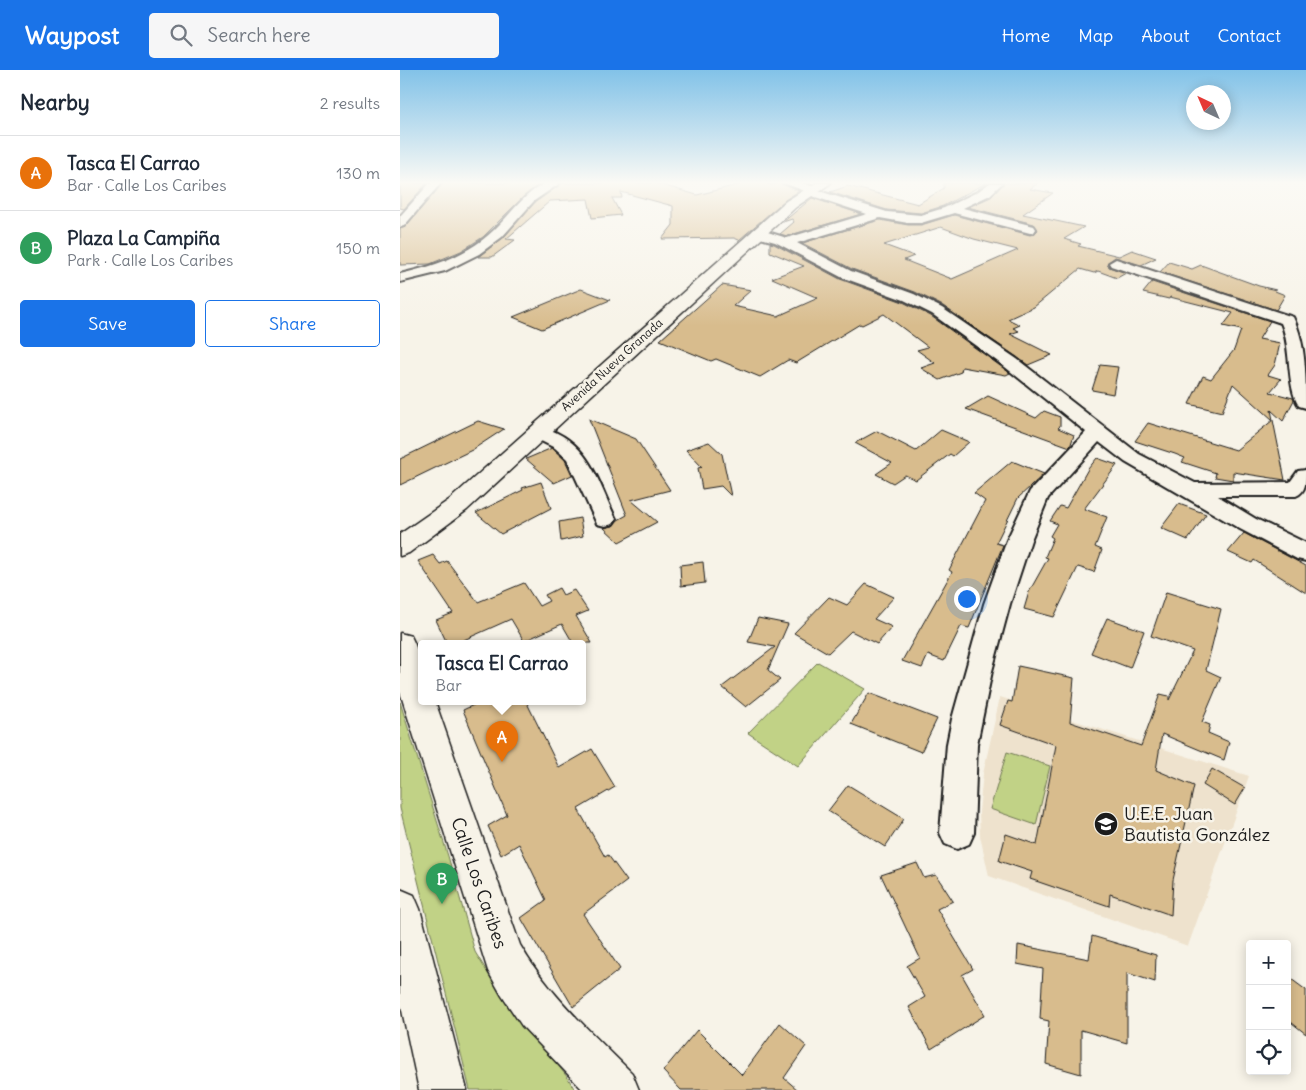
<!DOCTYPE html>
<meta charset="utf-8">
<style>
:root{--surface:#fff;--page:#f6f6f7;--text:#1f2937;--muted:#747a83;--line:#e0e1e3;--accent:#1a73e8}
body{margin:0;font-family:Delius,sans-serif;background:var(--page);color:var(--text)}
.controls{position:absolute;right:15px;bottom:15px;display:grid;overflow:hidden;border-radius:5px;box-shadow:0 2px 12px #0003}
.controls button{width:45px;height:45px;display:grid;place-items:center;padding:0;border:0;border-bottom:1px solid var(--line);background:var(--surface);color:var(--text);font:25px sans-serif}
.compass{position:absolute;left:786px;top:15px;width:45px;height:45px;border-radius:50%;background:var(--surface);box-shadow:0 2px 12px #0003;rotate:316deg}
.you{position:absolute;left:566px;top:528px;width:18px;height:18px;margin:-12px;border:4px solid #fff;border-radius:50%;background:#1a73e8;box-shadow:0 0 0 8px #1a73e833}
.badge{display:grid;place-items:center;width:32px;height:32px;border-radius:50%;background:var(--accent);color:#fff;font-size:16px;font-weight:700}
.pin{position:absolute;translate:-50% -41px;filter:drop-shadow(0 1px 2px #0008)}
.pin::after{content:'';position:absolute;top:26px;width:18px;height:15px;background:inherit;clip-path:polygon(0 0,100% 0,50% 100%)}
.popup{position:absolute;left:18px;top:570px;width:168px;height:65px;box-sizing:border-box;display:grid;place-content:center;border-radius:5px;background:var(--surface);filter:drop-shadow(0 1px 4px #0005);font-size:16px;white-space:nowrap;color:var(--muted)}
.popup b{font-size:19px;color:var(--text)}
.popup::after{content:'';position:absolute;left:50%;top:100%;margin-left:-10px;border:10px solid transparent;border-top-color:var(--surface)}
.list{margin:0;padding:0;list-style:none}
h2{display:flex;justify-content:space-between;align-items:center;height:65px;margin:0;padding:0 20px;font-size:21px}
h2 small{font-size:16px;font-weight:400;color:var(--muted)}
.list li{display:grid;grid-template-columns:32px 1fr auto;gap:15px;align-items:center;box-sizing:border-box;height:75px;padding:0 20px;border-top:1px solid var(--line)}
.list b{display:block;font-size:19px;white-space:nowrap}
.list p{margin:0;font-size:16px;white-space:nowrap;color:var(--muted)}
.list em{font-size:16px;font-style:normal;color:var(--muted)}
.actions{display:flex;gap:10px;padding:15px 20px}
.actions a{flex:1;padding:11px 0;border:1px solid var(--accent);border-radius:5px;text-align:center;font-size:18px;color:var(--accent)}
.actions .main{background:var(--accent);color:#fff}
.icon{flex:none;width:28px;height:28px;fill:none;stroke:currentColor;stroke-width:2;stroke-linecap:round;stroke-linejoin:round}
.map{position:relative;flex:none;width:906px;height:1020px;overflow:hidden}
header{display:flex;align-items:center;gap:30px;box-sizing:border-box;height:70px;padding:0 25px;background:var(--accent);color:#fff}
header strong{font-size:24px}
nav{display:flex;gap:28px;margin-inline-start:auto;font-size:18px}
.search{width:350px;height:45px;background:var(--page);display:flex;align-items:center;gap:12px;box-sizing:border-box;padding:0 18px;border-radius:5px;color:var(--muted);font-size:19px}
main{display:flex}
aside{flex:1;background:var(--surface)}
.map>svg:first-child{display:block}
</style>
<header>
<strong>Waypost</strong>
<div class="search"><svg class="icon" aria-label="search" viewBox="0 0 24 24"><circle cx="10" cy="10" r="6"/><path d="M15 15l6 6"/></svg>Search here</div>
<nav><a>Home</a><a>Map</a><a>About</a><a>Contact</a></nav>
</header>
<main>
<aside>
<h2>Nearby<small>2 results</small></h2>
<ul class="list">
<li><span class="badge" style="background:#e8710a">A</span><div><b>Tasca El Carrao</b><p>Bar · Calle Los Caribes</p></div><em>130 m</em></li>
<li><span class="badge" style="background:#2e9e5b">B</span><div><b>Plaza La Campiña</b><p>Park · Calle Los Caribes</p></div><em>150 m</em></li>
</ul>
<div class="actions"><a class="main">Save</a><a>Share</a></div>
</aside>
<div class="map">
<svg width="906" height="1020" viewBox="0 0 906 1020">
<rect width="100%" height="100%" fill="#f7f3e8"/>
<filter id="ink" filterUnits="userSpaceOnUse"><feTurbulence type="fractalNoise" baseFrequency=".02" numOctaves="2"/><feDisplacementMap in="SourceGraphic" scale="10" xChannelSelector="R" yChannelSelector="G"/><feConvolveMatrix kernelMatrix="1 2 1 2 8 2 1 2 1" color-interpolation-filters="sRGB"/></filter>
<g filter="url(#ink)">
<polygon fill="#eee2cd" points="600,627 849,706 788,876 589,806 580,766 579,742 583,704"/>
<g fill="#c1d286" stroke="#6e7751">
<polygon points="418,592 465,619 398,696 348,663"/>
<polygon points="0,632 48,786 75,882 97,918 168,1008 175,1020 70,1020 0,738"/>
<polygon points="607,682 650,696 636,755 590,739"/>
</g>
<g fill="#d8bc8d" stroke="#1c1c1c" fill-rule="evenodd">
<polygon points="0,113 27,113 4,139 0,138"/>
<polygon points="43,113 142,113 123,127 83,167 61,181 30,194 0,195 0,159 5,157"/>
<polygon points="162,113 255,113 297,125 345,113 366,113 371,115 379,113 399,121 385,130 339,170 334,168 262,169 273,155 273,136 221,122 222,128 212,128 221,145 192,148 188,129 150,131 106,169 115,170 92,187 78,187 103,168 135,132"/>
<polygon points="544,113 586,113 543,136 521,143 487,140 430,122 448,116 518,134 544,118"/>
<path d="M 604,113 L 638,113 L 630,119 L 653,123 L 623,144 L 684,157 L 664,169 L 681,174 L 678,176 L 719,186 L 732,180 L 756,188 L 741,195 L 715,187 L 707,193 L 709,197 L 726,203 L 717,208 L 698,201 L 694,203 L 680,199 L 634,237 L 608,249 L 620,255 L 613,258 L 619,261 L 610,264 L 652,285 L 628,295 L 543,236 L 515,222 L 452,199 L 402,173 L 480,150 L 508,155 L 521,155 L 554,145 L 630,165 L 634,164 L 638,160 L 634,154 L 568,137 L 591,127 ZM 541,157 L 574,169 L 618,180 L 552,209 L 504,190 L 514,186 L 484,175 Z"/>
<polygon points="412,128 461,144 387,166 380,164 394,152 392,149 383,152"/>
<polygon points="370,173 374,174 440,209 503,232 531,246 610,303 606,305 562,297 561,302 540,310 521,298 535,293 517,280 528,277 484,244 462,255 460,254 396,293 388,290 360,307 316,289 311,291 260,270 322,215 351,220 333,236 378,246 418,228 372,208 404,196 370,182"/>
<polygon points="769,192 792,199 801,195 859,216 876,220 875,221 885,225 876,240 760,202"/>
<polygon points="752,212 870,251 859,269 880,273 875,295 868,305 881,309 870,322 893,328 894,330 883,351 871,340 885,410 833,402 833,410 815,407 816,403 782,392 785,388 775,384 735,371 748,353 836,380 873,350 833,314 822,342 789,334 803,306 811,309 834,280 841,260 823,256 833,243 770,227 769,229 743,223"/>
<polygon points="181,219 210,230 142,259 113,247"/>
<polygon points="700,295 718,297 713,324 692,320"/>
<polygon points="588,326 636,348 644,341 660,347 660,356 658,358 674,365 670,377 566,339"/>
<polygon points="189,349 236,369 270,420 231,430 257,452 219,472 204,458 213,456 218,450 227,445"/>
<polygon points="78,351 104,359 72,380 0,415 0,389"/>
<polygon points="541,360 569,372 553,386 550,384 516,410 505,405 493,413 476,404 492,393 455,373 477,361 516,381"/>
<polygon points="309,372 322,384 331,426 321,416 302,419 298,398 302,397 286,380"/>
<polygon points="152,378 165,390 172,405 154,413 126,389"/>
<polygon points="697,388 717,395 684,439 707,447 695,477 702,480 694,502 678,497 654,547 624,539 629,522 648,488 645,487 653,468 650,466 657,454 650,451 660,436 666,438 688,399"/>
<polygon points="612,391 644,404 618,428 596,473 603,475 569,558 561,556 544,591 528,585 522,598 502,591 552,502 549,500 585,431 574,423"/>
<polygon points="141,412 151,438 101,464 76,443 123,420 122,418"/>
<polygon points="779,434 806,444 788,470 761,458"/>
<polygon points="180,448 183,466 161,471 159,452"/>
<polygon points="844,463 906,496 906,523 854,490 852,493 828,482"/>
<polygon points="33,485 40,494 47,491 78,532 124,513 139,536 149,531 145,525 159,518 163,525 174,520 188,541 176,546 192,573 173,573 162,554 124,571 111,549 57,573 47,573 36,550 53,543 18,491"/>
<polygon points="303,492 305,513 281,516 280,495"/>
<polygon points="466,514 494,527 474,549 492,557 477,574 451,561 428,583 394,563 429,527 447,535"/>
<polygon points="766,522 821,539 806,600 821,607 802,652 810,655 808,663 829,672 824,690 762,664 756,700 794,716 773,810 771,845 710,824 709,836 630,809 632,802 599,791 606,764 637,775 656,675 600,655 608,631 612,632 618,596 674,608 670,652 741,676 760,624 769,626 769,630 793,581 751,566"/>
<polygon points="358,548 388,554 368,600 380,610 346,637 322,617 375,577 348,572"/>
<polygon points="707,548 744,561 730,598 691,583"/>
<polygon points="469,623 537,649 521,682 451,654"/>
<polygon points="82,631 126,631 159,698 192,679 215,717 178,739 205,787 208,785 227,811 183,844 220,899 173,937 121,848 146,830 119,774 101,785 88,756 107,745 63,640"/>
<polygon points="812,699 845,718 835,735 803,715"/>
<polygon points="448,715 504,749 485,777 428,741"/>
<polygon points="517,793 524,808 536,805 553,831 537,839 573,899 562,905 585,945 531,979 509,937 525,927 507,896 520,888 481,805"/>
<polygon points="692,866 756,885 755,912 727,903 727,973 681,960 681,1004 646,994 649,951 640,949 643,899 617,894 618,875 689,889"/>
<polygon points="887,906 906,920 906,964 887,949"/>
<polygon points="380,953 406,976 384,1008 398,1020 281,1020 263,1001 297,960 342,1005"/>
</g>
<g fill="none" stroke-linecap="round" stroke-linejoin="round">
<g stroke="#1c1c1c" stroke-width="4">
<g id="minor">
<polygon points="30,113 41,113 4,156 0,157 0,146"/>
<path d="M 146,113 L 160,113 L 134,131 L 102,167 L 79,184 L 45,201 L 0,212 L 0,204 C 35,196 68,185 94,160 C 111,144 124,123 146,113 Z"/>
<path d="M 384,113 L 402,113 L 418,118 L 419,121 L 487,142 L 521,145 L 544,138 L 577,122 L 590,113 L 602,113 L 590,125 L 563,138 L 634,156 L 636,159 L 634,162 L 630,163 L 554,143 L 521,153 L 508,153 L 480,148 L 397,173 L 451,201 L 514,224 L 542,238 L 617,289 L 739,384 L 795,413 L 890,412 L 898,401 L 906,400 C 906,412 906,422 896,426 L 818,426 L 856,449 L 906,473 L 906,491 L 897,489 L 840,459 L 725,392 L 699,372 L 648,428 L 631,470 L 610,534 L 592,601 L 577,674 L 574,763 L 569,774 L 557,779 L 545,774 L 540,763 L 547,674 L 552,649 L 584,534 L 607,470 L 630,421 L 686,362 L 605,297 L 532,244 L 504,230 L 441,207 L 375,172 L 353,166 L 352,163 L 353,160 L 358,159 L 387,168 L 467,144 L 406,124 L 405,121 Z"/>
<path d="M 716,189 L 893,247 C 906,273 906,308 906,338 L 899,336 C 886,316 892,278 881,253 L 711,196 L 709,193 Z"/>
<path d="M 138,356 C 189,369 196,408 216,449 L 213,454 L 205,456 L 197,454 L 167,389 L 155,378 L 131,366 L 128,362 L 131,358 Z"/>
</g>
</g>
<g stroke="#1c1c1c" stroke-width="3">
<g id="tertiary">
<polygon points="416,113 431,113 396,137 67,440 9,483 0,486 0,464 49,430 386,131"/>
<path d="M 0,563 L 11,566 C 23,589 22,606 22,631 L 35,631 L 120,875 C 149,925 192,963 232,1003 L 239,1020 L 183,1020 L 122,956 L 102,926 L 88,901 L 0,622 Z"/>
<polygon points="0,819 14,825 20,839 67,1020 19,1020 0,931"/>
</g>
</g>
<use href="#minor" fill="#f7f3e8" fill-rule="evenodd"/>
<use href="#tertiary" fill="#f7f3e8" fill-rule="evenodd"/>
</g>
</g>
<linearGradient id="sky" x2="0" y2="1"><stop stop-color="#82c2e8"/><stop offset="0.44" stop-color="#fbfaf5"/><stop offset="1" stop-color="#fbfaf5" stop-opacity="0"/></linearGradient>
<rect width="906" height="256" fill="url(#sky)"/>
<defs>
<g id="school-disc" transform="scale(1.25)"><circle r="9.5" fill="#1c1c1c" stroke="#f7f3e8"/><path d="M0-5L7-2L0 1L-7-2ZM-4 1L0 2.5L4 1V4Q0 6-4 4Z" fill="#fff"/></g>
</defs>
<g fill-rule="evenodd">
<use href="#school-disc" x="706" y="754"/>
</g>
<g text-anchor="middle" stroke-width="5" stroke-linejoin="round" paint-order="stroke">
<g font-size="12" fill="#1c1c1c" stroke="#f7f3e8">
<text transform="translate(212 295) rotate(-42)" y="4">Avenida Nueva Granada</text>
</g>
<g font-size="18" fill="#1c1c1c" stroke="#f7f3e8" text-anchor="start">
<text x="724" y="750">U.E.E. Juan<tspan x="724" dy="21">Bautista González</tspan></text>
</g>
<g font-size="18" fill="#1c1c1c" stroke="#f7f3e8">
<text transform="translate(79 813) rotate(71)" y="6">Calle Los Caribes</text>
</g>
</g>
</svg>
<div class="controls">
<button>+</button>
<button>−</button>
<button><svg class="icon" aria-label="locate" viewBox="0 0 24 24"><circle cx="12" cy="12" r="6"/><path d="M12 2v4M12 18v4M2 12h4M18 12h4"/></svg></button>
</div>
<svg class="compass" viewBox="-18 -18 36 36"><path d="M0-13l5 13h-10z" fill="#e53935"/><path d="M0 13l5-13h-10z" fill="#747a83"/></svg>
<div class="you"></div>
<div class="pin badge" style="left:102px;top:692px;background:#e8710a">A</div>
<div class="popup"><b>Tasca El Carrao</b>Bar</div>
<div class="pin badge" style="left:42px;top:834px;background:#2e9e5b">B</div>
</div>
</main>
